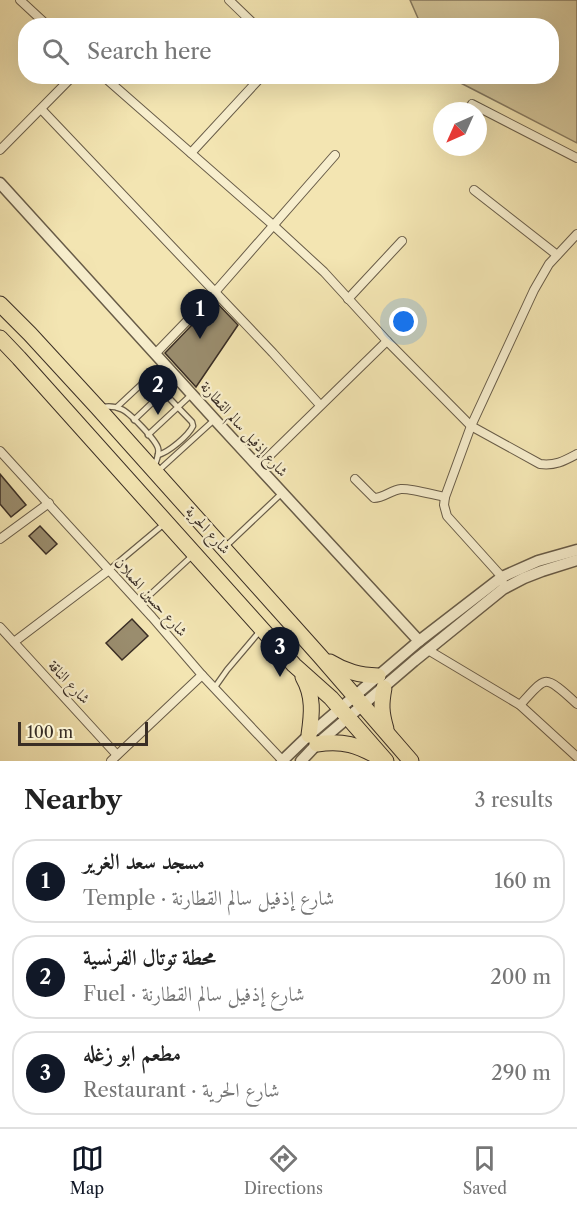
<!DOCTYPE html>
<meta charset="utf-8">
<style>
:root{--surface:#fff;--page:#f6f6f6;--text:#222;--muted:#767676;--line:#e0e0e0;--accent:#111827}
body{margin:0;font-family:"Libre Caslon Text",Amiri,serif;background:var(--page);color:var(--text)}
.compass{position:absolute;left:433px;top:102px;width:54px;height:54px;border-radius:50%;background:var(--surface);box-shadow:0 6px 24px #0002;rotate:225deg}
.scale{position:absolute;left:18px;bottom:15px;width:130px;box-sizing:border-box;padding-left:6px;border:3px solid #3a2e25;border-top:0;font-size:16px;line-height:21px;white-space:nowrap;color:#3a2e25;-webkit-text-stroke:4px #f7eecd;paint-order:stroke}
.you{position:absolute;left:404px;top:322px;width:21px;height:21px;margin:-15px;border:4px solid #fff;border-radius:50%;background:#1a73e8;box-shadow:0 0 0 9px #1a73e833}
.badge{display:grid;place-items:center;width:39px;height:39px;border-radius:50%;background:var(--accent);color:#fff;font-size:20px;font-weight:700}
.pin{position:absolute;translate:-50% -50px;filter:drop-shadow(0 2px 3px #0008)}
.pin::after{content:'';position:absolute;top:32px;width:21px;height:18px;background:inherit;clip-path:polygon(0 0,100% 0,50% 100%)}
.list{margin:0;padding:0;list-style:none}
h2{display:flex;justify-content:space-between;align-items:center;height:78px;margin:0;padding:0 24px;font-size:26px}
h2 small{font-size:20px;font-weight:400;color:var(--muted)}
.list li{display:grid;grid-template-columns:39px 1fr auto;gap:18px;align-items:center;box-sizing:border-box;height:84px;margin:0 12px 12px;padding:0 12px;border:2px solid var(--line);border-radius:24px}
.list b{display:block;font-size:22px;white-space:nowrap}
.list p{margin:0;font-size:20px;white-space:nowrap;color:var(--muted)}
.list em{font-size:20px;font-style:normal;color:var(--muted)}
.icon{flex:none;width:33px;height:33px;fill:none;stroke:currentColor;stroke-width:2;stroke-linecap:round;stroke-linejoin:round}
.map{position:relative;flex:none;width:577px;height:761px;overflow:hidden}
.search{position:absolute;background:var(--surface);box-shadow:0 6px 24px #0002;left:18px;right:18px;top:18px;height:66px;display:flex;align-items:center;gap:15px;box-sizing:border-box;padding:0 21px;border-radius:24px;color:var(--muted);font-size:22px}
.sheet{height:366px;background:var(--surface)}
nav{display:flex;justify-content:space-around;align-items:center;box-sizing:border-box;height:84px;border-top:2px solid var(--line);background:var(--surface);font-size:16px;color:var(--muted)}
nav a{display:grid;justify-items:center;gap:3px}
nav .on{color:var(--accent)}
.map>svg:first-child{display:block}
</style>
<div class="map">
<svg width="577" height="761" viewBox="0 0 577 761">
<rect width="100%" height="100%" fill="#f3e5b2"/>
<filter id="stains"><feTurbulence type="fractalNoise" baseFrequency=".00333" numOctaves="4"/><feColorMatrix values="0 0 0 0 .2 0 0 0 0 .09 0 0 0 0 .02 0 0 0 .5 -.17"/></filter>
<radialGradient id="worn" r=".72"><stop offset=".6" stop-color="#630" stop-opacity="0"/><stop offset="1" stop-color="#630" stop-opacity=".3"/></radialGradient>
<polygon fill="#d4c69a" stroke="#877a60" stroke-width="1.5" points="410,0 577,0 577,143 449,77 552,76 552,26 421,25"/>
<g fill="#9a8d6e" stroke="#3a2e25" stroke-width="1.5">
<polygon points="215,301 238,325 196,387 165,353"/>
<polygon points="0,474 26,505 11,517 0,504"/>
<polygon points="40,526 57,544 46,554 29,536"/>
<polygon points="132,619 148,636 122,660 106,643"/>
</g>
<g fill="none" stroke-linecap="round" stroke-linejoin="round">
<g stroke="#685c48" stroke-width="7">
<g id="service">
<path d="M 149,377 L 192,422 L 193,426 C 188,436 169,452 158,455"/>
<path d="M 102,407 C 108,406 115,406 121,409 C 129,412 155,439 158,448 C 160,454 156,461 154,467"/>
<polyline points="117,407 163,364"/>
<polyline points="134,420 177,379"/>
<polyline points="148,435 192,394"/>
<polyline points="158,471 214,420"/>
<polyline points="225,547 282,493"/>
<polyline points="109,570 164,524"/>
<polyline points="140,604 192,556"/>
<polyline points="215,687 227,670 260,631"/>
</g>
</g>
<g stroke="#685c48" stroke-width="10">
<g id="minor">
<polyline points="20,0 48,26"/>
<polyline points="229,0 256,26"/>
<path d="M 103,76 L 273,225 L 324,272 L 387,341 L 471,426 L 540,464 C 555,466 564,461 577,454"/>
<polyline points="472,104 577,158"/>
<polyline points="42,110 273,353 320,405"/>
<polyline points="0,150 73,76"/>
<polyline points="191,153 262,76"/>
<polyline points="474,190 557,255"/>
<polyline points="348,299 402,241"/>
<polyline points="155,354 215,292 335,155"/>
<polyline points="0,451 152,617 202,675 283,761"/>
<polyline points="258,467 387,341"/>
<path d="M 355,479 L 374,498 C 384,498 391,490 401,489 C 410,488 434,495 445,497"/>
<polyline points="0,539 49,503"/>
<polyline points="503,583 502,577 447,516 444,505 445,497 471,426 534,290 549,264 577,234"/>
<polyline points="0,627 117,755"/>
<polyline points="14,642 109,570"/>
<polyline points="428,650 520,705 577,757"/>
<path d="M 520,705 C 525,700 538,683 545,682 C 553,680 571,699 577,704"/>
<polyline points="111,761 202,675"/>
</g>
</g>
<g stroke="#685c48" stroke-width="13">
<g id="tertiary">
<polyline points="0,183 217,422 419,641"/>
<polyline points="282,761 309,735 419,641 502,577 538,561 577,550"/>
<polyline points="301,761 317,744 414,661 503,589 524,578 542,571 577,560"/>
</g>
</g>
<g stroke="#3a2e25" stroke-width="17">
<g id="trunk">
<polyline points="0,304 30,334 98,408 320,656 411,761"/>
<polyline points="0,338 19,358 294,665 331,698 386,761"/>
<path d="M 330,662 C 346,672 360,675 378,676"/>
<path d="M 303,677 C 314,696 312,714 309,735"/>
<path d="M 384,688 C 381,704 381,712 386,729"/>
<path d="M 317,744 C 343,740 358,745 380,758"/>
</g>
</g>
<use href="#service" stroke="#f7eecd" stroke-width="4.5"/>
<use href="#minor" stroke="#f7eecd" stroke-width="8"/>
<use href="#tertiary" stroke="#f7eecd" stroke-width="10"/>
<use href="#trunk" stroke="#f3e5b2" stroke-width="15"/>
</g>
<g text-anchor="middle" stroke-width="4.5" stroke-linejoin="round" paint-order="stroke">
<g font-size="15" fill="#3a2e25" stroke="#f7eecd">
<text transform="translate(244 429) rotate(48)" y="5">شارع إذفيل سالم القطارنة</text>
<text transform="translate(208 530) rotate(48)" y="5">شارع الحرية</text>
<text transform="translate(151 597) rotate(48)" y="5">شارع حسين الهملان</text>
<text transform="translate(69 682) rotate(47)" y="5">شارع الناقة</text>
</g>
</g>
<rect width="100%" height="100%" filter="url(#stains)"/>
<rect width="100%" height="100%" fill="url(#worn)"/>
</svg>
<svg class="compass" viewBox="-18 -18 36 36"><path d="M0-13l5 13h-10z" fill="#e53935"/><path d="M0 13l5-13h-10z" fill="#767676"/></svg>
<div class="scale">100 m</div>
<div class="you"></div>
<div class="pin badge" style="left:200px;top:339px">1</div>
<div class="pin badge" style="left:158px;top:415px">2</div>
<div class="pin badge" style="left:280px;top:677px">3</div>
<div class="search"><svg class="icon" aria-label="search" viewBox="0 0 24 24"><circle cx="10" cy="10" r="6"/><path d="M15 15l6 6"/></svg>Search here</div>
</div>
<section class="sheet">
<h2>Nearby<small>3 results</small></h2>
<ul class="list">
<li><span class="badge">1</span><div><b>مسجد سعد الغرير</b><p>Temple · شارع إذفيل سالم القطارنة</p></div><em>160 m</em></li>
<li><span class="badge">2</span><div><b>محطة توتال الفرنسية</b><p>Fuel · شارع إذفيل سالم القطارنة</p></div><em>200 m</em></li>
<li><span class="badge">3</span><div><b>مطعم ابو زغله</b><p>Restaurant · شارع الحرية</p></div><em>290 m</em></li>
</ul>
</section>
<nav>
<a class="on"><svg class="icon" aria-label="map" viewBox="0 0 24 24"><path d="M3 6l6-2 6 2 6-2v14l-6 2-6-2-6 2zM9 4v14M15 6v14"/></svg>Map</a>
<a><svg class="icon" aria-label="directions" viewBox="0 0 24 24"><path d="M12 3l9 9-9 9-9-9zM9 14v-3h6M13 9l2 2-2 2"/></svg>Directions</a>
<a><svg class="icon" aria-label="saved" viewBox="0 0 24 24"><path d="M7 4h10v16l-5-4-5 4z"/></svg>Saved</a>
</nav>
